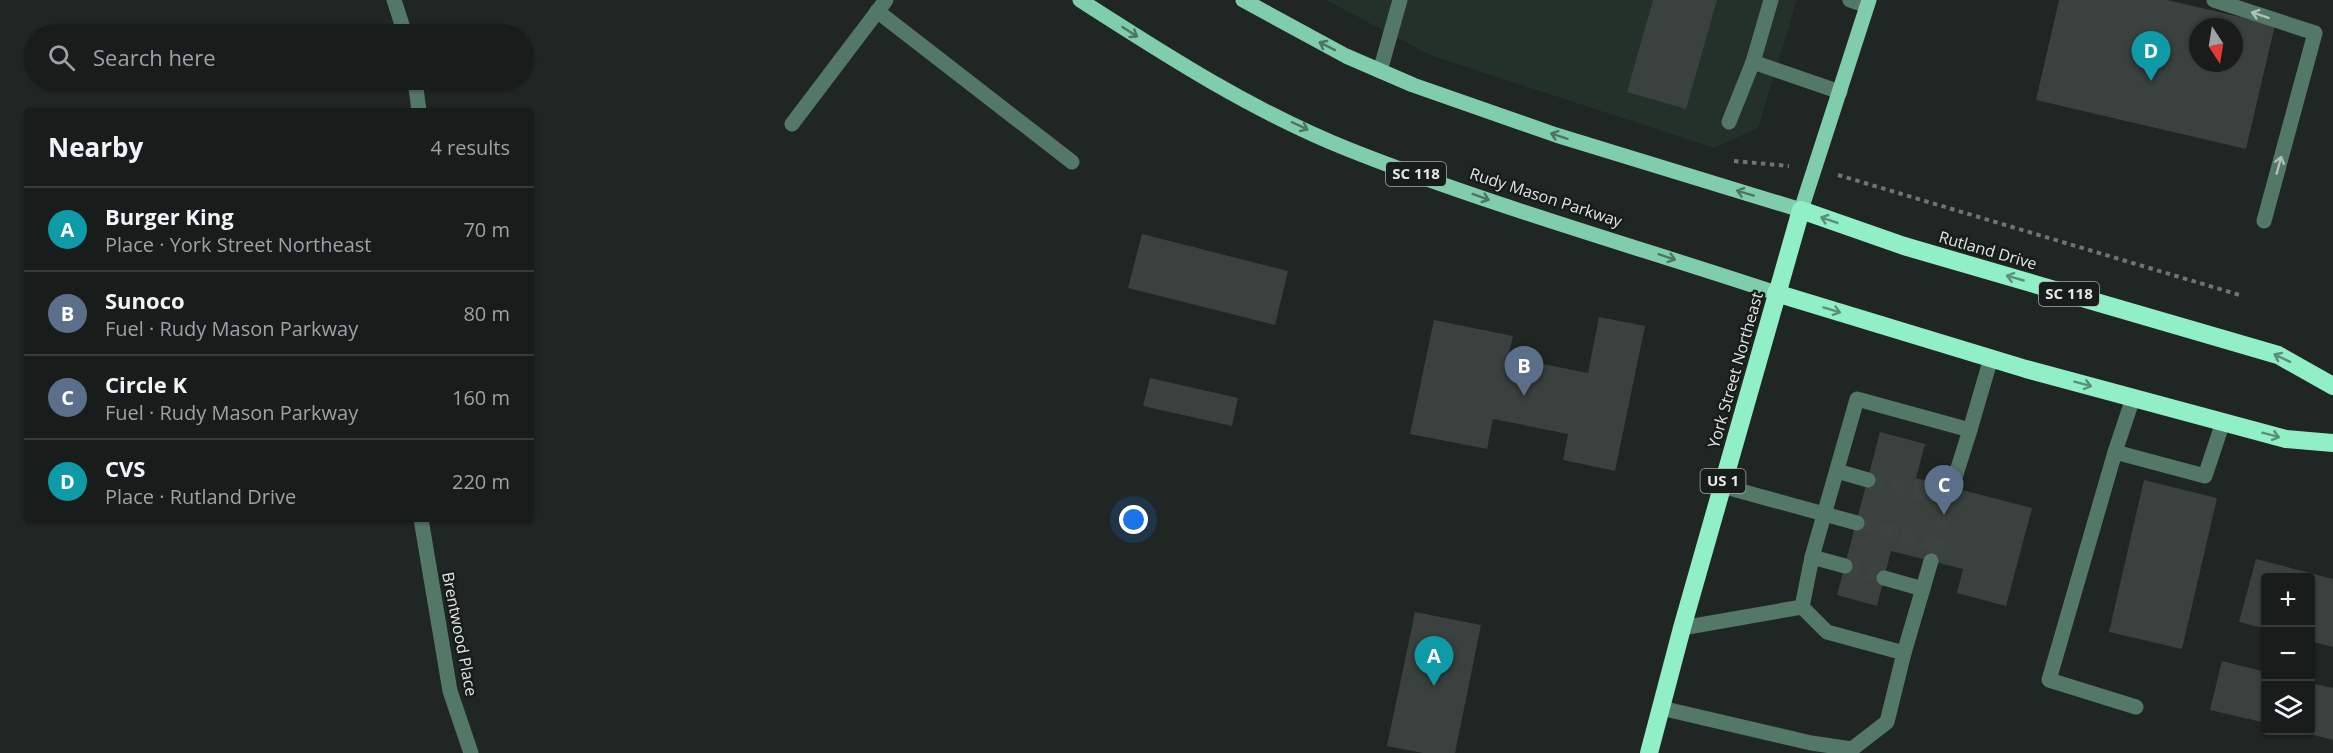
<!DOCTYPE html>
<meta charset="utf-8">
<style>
:root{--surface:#181c1a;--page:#252927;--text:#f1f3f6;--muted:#9fa1a2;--line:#363a39;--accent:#0b8043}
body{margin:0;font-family:"Open Sans",sans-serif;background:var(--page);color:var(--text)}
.controls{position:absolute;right:18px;bottom:18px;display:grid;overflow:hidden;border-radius:6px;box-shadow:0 2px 4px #0004}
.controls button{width:54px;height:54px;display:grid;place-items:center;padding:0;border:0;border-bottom:2px solid var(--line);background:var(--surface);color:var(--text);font:30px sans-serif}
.compass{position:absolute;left:2189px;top:18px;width:54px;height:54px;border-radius:50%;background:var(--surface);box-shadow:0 2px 4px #0004;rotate:168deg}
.you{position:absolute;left:1134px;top:520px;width:21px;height:21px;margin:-15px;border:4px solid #fff;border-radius:50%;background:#1a73e8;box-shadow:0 0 0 9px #1a73e833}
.badge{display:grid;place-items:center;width:39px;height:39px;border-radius:50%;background:var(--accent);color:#fff;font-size:20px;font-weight:700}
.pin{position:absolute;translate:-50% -50px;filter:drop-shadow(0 2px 3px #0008)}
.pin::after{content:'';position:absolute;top:32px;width:21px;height:18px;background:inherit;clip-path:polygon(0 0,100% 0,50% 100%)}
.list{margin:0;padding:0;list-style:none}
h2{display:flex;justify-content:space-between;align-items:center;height:78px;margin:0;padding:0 24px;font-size:26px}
h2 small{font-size:20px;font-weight:400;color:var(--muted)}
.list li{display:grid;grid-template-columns:39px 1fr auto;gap:18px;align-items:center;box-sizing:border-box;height:84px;padding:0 24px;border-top:2px solid var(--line)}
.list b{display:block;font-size:22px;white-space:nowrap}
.list p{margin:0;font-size:20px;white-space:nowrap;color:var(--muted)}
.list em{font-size:20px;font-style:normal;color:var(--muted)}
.icon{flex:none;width:33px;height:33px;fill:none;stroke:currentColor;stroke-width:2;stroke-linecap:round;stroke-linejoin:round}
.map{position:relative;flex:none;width:2333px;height:753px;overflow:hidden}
.search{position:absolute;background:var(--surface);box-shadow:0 2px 4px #0004;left:24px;top:24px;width:510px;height:66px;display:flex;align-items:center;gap:15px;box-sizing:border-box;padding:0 21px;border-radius:33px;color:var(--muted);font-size:22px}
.panel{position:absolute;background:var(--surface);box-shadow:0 2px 4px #0004;left:24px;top:108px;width:510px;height:414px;border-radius:6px}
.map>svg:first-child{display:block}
</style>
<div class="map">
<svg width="2333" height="753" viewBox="0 0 2333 753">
<rect width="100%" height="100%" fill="#202623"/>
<polygon fill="#24312b" points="1326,0 1797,0 1758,128 1714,148 1430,55"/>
<g fill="#3a413e" fill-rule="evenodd">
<polygon points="1653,0 1717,0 1686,109 1627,92"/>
<path d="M 2059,0 L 2167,0 L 2275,25 L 2246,149 L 2036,100 ZM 2198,27 L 2234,27 L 2234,63 L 2198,63 Z"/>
<polygon points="1142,234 1288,271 1275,325 1128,288"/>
<polygon points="1599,317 1645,326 1615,471 1563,460 1568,434 1493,419 1487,449 1410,434 1434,320 1513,336 1508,357 1588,373"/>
<polygon points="1150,378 1238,398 1232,426 1143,406"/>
<polygon points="1880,432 1925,444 1916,478 2032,508 2006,606 1957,593 1963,569 1891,551 1877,606 1837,595"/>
<polygon points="2144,480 2217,498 2182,649 2109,632"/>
<polygon points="2256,559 2333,579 2333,647 2310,641 2310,578 2266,578 2266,629 2239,622"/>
<polygon points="1415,612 1481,625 1455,753 1423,753 1387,746"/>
<polygon points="2222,661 2266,672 2266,723 2210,710"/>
<polygon points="2310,683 2333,688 2333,740 2298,731 2310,730"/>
</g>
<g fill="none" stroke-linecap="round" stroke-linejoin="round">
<g stroke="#3d4340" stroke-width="15" stroke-dasharray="15 8" stroke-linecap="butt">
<polyline points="1868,480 1948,501"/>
<polyline points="1857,523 1936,544"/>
<polyline points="1934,552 1951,492"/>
<polyline points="1845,566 1884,578"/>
</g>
<g stroke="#707573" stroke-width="4" stroke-dasharray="4.5 4.5" stroke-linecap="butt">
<polyline points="1734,161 1789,166"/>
<polyline points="1838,175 2243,296"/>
</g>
<g stroke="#547868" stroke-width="15">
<polyline points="394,0 405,34"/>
<polyline points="1850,0 1867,6"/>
<polyline points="2214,0 2315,33 2264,221"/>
<polyline points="877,11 1072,162"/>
<polyline points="1753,62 1771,0"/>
<polyline points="1380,71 1400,0"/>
<polyline points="415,80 419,111"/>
<polyline points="1729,122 1753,62 1840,92"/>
<polyline points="792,124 886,0"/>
<polyline points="2133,398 2115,452 2205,476 2223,422"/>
<polyline points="2115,452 2049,680 2136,707"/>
<polyline points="1837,471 1868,480"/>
<polyline points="1722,486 1857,523"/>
<polyline points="1952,487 1970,430"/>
<polyline points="421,519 450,691 471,753"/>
<polyline points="1812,557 1845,566"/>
<polyline points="1884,578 1923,589"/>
<polyline points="1682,628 1802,607 1812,557 1857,399 1970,430 1991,358"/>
<polyline points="1904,653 1931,561"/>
<polyline points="1661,708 1811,743 1852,749 1887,722 1904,653 1827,632 1802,607"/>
</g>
<g stroke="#80cdac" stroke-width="15">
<path d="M 1080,0 C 1167,56 1254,112 1350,150 C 1489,205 1634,246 1776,293"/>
<polyline points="1243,0 1346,56 1413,85 1556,135 1801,210 1869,0"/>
</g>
<g stroke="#91efc6" stroke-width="18">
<polyline points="1776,293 2026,369 2286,439 2333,443"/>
<polyline points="1649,753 1682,628 1801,210 1904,246 2278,355 2333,386"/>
</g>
</g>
<defs><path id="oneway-shaft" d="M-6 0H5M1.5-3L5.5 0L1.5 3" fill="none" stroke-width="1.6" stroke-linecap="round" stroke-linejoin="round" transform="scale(1.5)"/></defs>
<g stroke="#b1c0b9">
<use href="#oneway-shaft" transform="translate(2260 15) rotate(-162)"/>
<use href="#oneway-shaft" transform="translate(2279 165) rotate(-75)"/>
</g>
<g stroke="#4c7563">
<use href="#oneway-shaft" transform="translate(1130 32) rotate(33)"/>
<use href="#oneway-shaft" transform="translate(1327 46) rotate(-153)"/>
<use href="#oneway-shaft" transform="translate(1300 126) rotate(25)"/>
<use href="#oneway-shaft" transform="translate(1559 136) rotate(-162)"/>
<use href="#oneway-shaft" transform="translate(1745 193) rotate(-163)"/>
<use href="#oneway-shaft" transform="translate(1481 197) rotate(20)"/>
<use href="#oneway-shaft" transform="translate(1667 257) rotate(18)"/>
</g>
<g stroke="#5a9079">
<use href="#oneway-shaft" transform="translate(1829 220) rotate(-161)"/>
<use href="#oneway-shaft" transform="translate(2015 278) rotate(-164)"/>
<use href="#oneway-shaft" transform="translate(1832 310) rotate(17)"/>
<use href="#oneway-shaft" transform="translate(2282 358) rotate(-154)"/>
<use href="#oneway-shaft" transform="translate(2083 384) rotate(15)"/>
<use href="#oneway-shaft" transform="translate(2271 435) rotate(15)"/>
</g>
<g text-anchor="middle" stroke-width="5" stroke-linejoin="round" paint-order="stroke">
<g fill="#171d1a" stroke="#a6aaa8" stroke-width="1.5">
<rect x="1386" y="162" width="60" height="24" rx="4.5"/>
<rect x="2039" y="282" width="60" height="24" rx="4.5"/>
<rect x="1700.5" y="469" width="45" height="24" rx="4.5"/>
</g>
<g font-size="15" font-weight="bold" fill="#e3e7e5">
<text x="1416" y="179">SC 118</text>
<text x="2069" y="299">SC 118</text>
<text x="1723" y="486">US 1</text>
</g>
<g font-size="16" fill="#e3e7e5" stroke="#171d1a">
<text transform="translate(1546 197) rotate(18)" y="6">Rudy Mason Parkway</text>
<text transform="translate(1988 250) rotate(16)" y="6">Rutland Drive</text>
<text transform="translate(1735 370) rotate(-74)" y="6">York Street Northeast</text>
<text transform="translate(460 634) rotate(79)" y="6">Brentwood Place</text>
</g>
</g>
</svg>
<div class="controls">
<button>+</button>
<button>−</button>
<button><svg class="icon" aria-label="layers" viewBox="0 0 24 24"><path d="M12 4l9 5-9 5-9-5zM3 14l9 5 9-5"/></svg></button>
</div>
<svg class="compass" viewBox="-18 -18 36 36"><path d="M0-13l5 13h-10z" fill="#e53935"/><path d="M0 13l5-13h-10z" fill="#9fa1a2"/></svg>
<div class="you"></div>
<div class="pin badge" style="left:1434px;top:686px;background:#0f9aa8">A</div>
<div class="pin badge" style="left:1524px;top:396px;background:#5c6f8a">B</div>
<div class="pin badge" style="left:1944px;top:515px;background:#5c6f8a">C</div>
<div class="pin badge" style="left:2151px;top:81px;background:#0f9aa8">D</div>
<div class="search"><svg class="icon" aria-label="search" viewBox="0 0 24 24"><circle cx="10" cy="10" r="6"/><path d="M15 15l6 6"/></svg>Search here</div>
<section class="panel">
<h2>Nearby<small>4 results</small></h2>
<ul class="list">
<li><span class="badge" style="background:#0f9aa8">A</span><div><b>Burger King</b><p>Place · York Street Northeast</p></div><em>70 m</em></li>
<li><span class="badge" style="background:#5c6f8a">B</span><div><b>Sunoco</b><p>Fuel · Rudy Mason Parkway</p></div><em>80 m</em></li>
<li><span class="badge" style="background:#5c6f8a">C</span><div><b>Circle K</b><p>Fuel · Rudy Mason Parkway</p></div><em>160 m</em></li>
<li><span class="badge" style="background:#0f9aa8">D</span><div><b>CVS</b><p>Place · Rutland Drive</p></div><em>220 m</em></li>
</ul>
</section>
</div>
